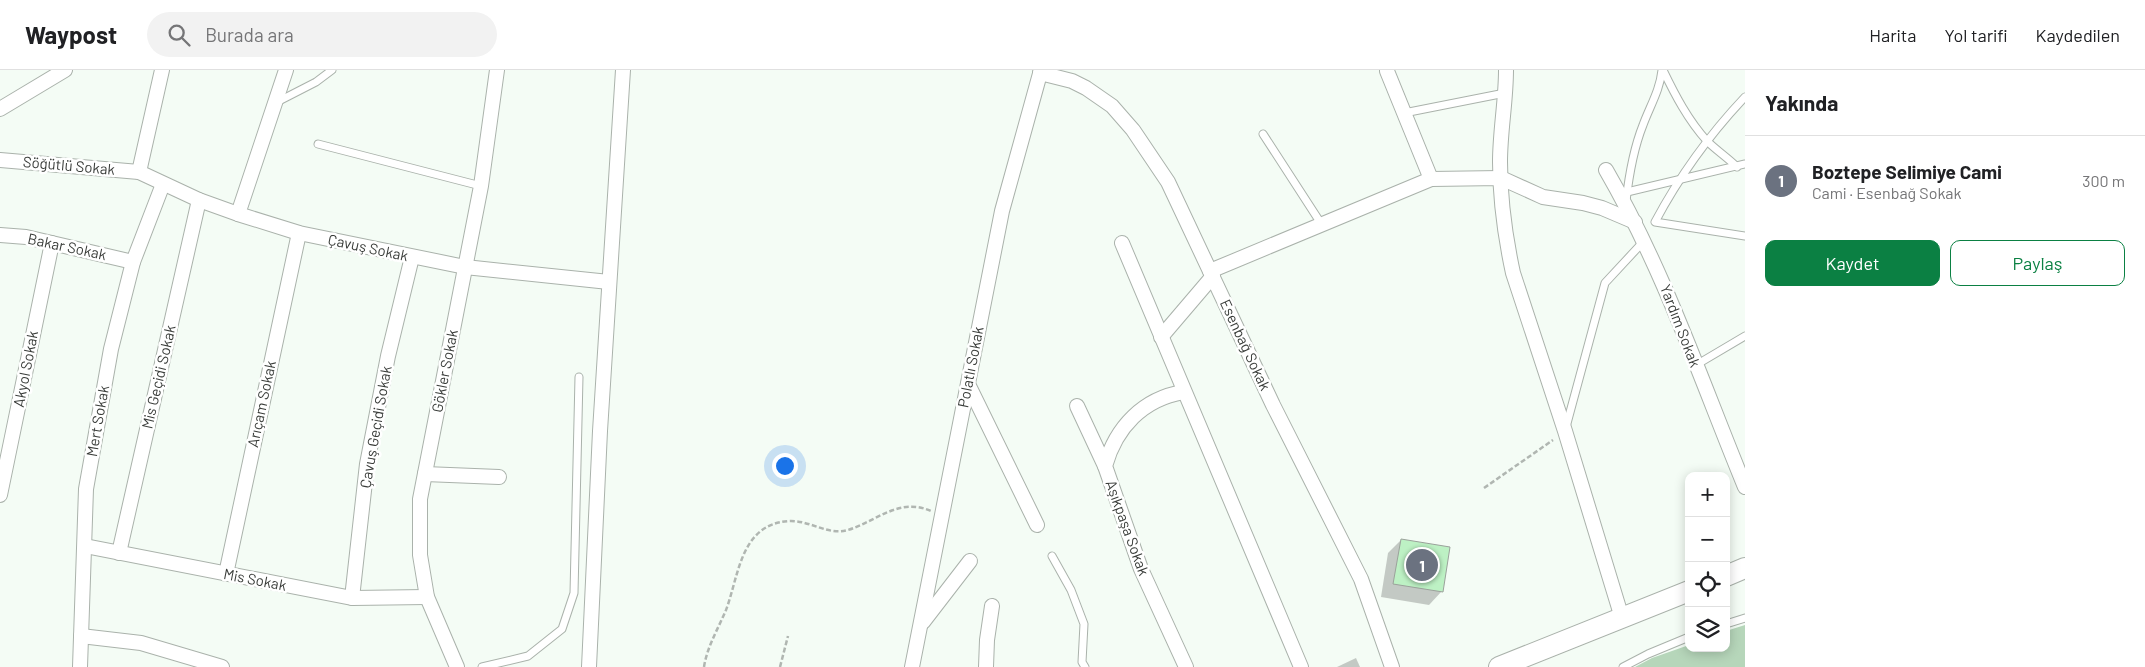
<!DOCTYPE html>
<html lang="tr">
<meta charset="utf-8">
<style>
:root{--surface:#fff;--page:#f2f2f2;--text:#202124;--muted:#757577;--line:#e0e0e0;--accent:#0b8043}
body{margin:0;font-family:Barlow,sans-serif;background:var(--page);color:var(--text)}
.controls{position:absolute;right:15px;bottom:15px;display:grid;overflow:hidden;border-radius:10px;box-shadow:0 2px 12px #0003}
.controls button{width:45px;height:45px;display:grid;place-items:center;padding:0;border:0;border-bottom:1px solid var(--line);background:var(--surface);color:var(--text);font:25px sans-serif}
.you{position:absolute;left:784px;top:395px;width:18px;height:18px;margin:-12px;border:4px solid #fff;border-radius:50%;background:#1a73e8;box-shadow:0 0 0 8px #1a73e833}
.badge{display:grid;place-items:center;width:32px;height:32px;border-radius:50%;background:var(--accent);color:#fff;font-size:16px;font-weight:700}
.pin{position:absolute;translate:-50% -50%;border:2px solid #fff;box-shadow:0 1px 5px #0006}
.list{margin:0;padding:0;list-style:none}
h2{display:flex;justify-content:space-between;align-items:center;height:65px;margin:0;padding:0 20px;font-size:21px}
h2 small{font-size:16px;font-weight:400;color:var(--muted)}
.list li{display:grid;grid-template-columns:32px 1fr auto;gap:15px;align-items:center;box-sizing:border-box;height:90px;padding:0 20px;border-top:1px solid var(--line)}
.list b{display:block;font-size:19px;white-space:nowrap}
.list p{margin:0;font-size:16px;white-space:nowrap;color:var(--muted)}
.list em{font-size:16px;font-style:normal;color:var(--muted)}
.actions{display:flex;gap:10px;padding:15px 20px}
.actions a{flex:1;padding:11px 0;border:1px solid var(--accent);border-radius:10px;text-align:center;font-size:18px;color:var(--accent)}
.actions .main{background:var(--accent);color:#fff}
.icon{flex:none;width:28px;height:28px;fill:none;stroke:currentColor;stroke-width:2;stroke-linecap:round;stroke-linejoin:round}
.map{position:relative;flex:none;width:1745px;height:597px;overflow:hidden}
header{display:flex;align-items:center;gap:30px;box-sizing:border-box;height:70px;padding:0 25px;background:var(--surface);border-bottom:1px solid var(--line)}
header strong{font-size:24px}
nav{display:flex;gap:28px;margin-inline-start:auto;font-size:18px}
.search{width:350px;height:45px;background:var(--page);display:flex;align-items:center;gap:12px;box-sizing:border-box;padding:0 18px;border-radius:28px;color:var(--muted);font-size:19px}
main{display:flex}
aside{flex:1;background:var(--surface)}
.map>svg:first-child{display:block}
</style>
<header>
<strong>Waypost</strong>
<div class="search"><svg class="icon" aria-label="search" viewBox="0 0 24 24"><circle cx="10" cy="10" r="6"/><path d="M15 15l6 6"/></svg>Burada ara</div>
<nav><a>Harita</a><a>Yol tarifi</a><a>Kaydedilen</a></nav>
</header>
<main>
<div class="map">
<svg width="1745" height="597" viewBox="0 0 1745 597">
<rect width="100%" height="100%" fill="#f4fcf5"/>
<polygon fill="#b6d6ba" points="1745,555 1745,597 1635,597 1652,588 1689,575 1689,578 1726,578 1726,561"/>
<g fill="#0003">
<polygon points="1401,470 1442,521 1429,535 1381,527 1388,483"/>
<polygon points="1356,588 1360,597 1337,597"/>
</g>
<polygon fill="#bdf1c4" stroke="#9ba29b" points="1401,469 1450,477 1443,522 1393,514"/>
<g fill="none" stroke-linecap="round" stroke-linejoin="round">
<g stroke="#aab2ab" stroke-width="9">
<g id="lane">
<path d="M 1663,0 C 1675,25 1688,50 1707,71 C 1716,80 1728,88 1737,97"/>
<path d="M 1745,27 C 1710,64 1679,107 1655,152 L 1745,166"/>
<polyline points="277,32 316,12 332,0"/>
<polyline points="1404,43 1505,23"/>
<polyline points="1263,64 1322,155"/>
<polyline points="318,74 481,116"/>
<polyline points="1627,122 1745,94"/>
<path d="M 1626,131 C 1629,105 1633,80 1643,55 C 1650,36 1660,20 1662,0"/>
<polyline points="1696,295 1745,266"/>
<polyline points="1566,357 1605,213 1644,171"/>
<polyline points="1052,486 1071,520 1084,554 1082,592 1085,597"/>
<polyline points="1726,554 1745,548"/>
<polyline points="482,597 528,586 562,559 574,523 579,307"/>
<polyline points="1623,597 1648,584 1689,567"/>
</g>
</g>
<g stroke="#aab2ab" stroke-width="16">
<g id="street">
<path d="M 1506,0 C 1506,31 1500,61 1500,92 C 1500,130 1505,166 1513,203 L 1565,361 L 1622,548"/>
<polyline points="1387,1 1431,109"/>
<polyline points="1040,3 1072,11 1086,18 1112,36 1133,60 1168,112 1273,335 1361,509 1392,597"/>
<polyline points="0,39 65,0"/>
<polyline points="0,90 139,102 199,130 238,144 299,163 465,197 609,212"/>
<path d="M 1606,100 C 1664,200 1701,310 1745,417"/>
<polyline points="139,102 162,0"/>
<polyline points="238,144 286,0"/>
<polyline points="0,165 26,167 133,192"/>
<polyline points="1122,173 1301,597"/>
<polyline points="1210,201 1431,109 1501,108 1543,127 1583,133 1602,138 1635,152"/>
<polyline points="1161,267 1213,206"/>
<polyline points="968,314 1037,455"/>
<path d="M 1183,322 C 1143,329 1116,357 1105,396 L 1141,499 L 1186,597"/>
<polyline points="1077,336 1105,396"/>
<polyline points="425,404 499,407"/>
<polyline points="0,425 52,173"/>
<polyline points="85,476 352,528 427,527"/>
<polyline points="119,483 199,130"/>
<polyline points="226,504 299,163"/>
<polyline points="352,528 367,394 388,286 412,187"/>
<polyline points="923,552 970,491"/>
<polyline points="81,566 141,573 222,597"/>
<polyline points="80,597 86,419 111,279 133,192 163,114"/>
<polyline points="457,597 427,527 420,485 420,429 481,116 497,0"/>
<polyline points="589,597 600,361 623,0"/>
<polyline points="912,597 1002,141 1041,0"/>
<polyline points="986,597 987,570 992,536"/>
</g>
</g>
<g stroke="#aab2ab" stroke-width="22">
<g id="secondary">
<polyline points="1726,506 1745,498"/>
<polyline points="1499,597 1689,521"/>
</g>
</g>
<g stroke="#b0b6b1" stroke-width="2.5" stroke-dasharray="5 2.5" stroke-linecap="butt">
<polyline points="1484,418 1553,370"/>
<path d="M 704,597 C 707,577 718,559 726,540 C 739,506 740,454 789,451 C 810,450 828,466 848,460 C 877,451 899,427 931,441"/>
<polyline points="780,597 788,566"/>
</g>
<use href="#lane" stroke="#fff" stroke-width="7"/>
<use href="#street" stroke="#fff" stroke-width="14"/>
<use href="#secondary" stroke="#fff" stroke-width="20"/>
</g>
<g text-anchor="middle" stroke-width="5" stroke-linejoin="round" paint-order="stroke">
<g font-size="15" fill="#3a3d3a" stroke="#fff">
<text transform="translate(69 96) rotate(5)" y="5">Söğütlü Sokak</text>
<text transform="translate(67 177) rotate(12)" y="5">Bakar Sokak</text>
<text transform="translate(368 178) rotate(12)" y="5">Çavuş Sokak</text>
<text transform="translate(1680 256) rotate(69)" y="5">Yardım Sokak</text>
<text transform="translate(1245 275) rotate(65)" y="5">Esenbağ Sokak</text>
<text transform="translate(971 297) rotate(-79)" y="5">Polatlı Sokak</text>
<text transform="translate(26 299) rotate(-79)" y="5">Akyol Sokak</text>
<text transform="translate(445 301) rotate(-79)" y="5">Gökler Sokak</text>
<text transform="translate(159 307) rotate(-77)" y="5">Mis Geçidi Sokak</text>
<text transform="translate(262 334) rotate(-78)" y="5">Arıçam Sokak</text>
<text transform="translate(98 351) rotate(-80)" y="5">Mert Sokak</text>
<text transform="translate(376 357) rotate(-80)" y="5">Çavuş Geçidi Sokak</text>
<text transform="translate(1127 458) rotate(70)" y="5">Aşıkpaşa Sokak</text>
<text transform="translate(255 510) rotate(11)" y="5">Mis Sokak</text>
</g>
</g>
</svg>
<div class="controls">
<button>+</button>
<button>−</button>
<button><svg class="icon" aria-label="locate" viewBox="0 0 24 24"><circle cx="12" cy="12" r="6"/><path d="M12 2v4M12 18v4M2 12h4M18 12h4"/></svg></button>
<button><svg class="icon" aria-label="layers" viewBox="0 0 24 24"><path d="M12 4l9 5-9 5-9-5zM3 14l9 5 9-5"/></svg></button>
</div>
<div class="you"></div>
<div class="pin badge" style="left:1422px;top:495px;background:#6b7280">1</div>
</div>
<aside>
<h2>Yakında<small></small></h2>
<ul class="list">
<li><span class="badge" style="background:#6b7280">1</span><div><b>Boztepe Selimiye Cami</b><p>Cami · Esenbağ Sokak</p></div><em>300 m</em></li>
</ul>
<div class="actions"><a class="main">Kaydet</a><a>Paylaş</a></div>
</aside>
</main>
